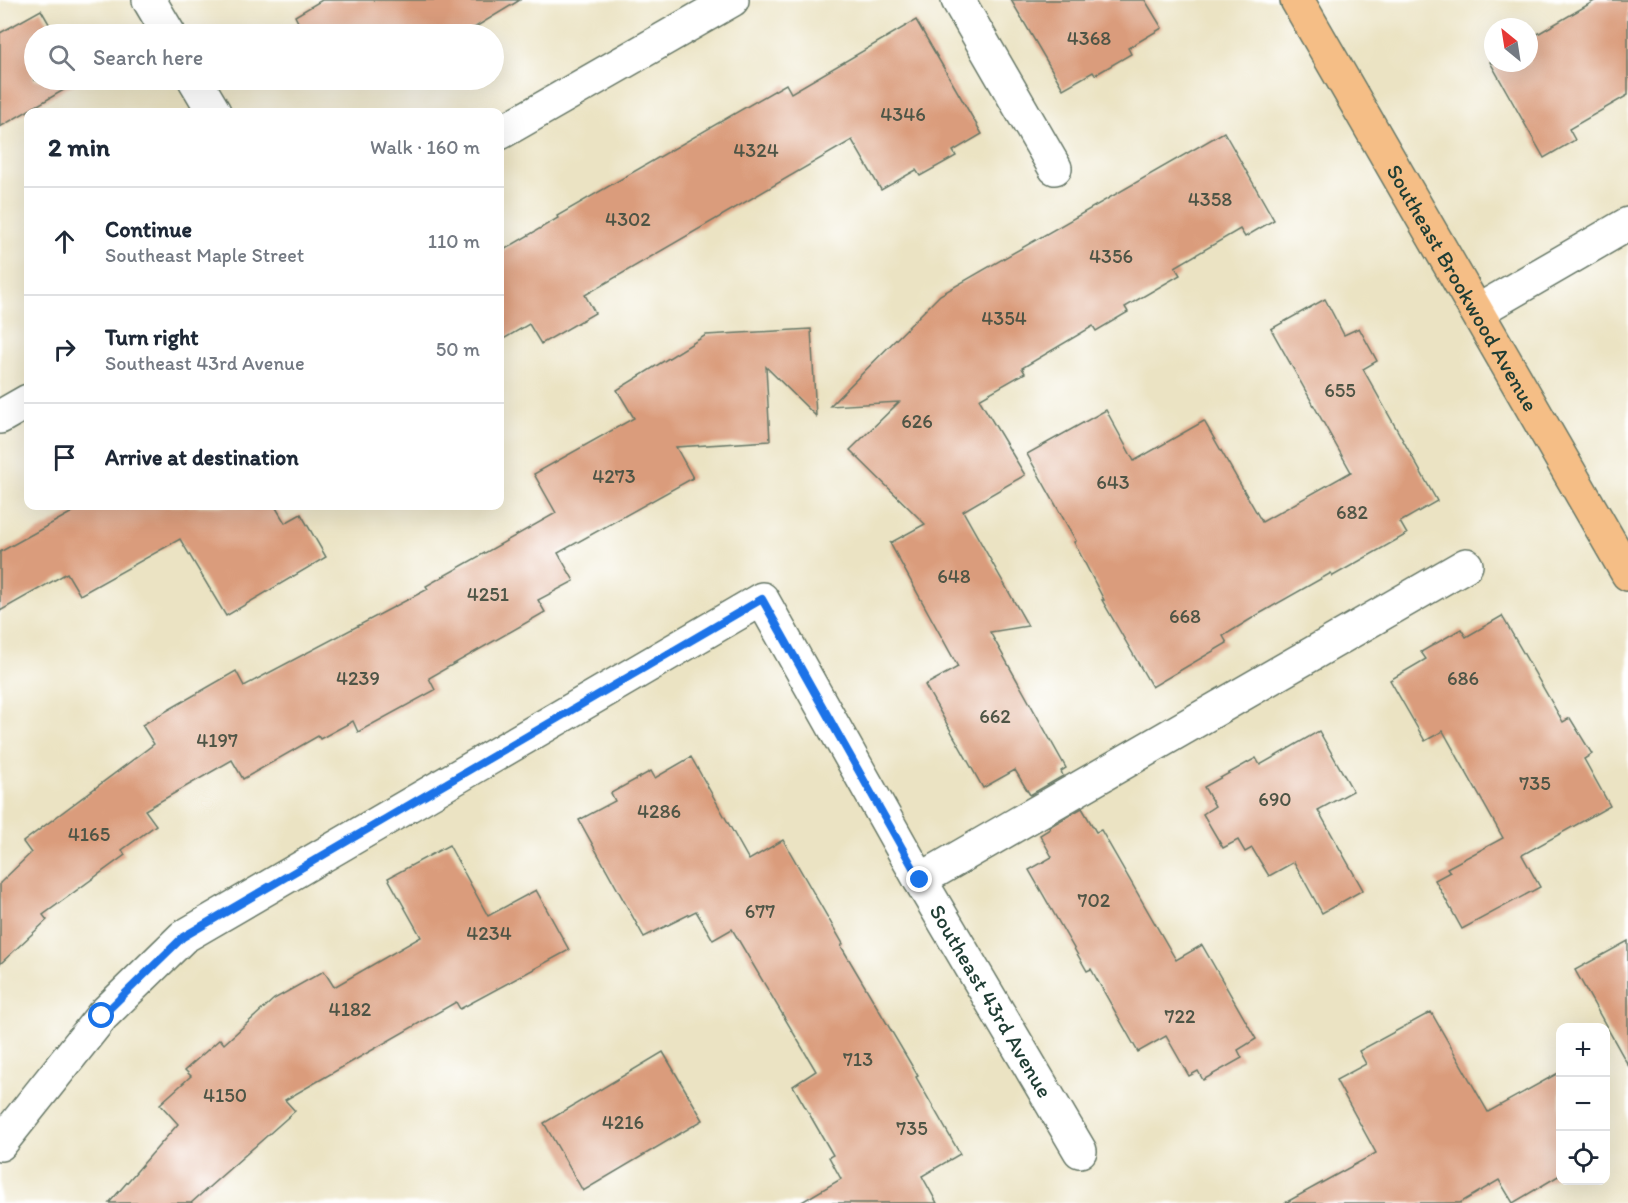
<!DOCTYPE html>
<meta charset="utf-8">
<style>
:root{--surface:#fff;--page:#f6f6f7;--text:#1f2937;--muted:#747a83;--line:#e0e1e3}
body{margin:0;font-family:Itim,sans-serif;background:var(--page);color:var(--text)}
.controls{position:absolute;right:18px;bottom:18px;display:grid;overflow:hidden;border-radius:12px;box-shadow:0 6px 24px #0002}
.controls button{width:54px;height:54px;display:grid;place-items:center;padding:0;border:0;border-bottom:2px solid var(--line);background:var(--surface);color:var(--text);font:30px sans-serif}
.compass{position:absolute;left:1484px;top:18px;width:54px;height:54px;border-radius:50%;background:var(--surface);box-shadow:0 6px 24px #0002;rotate:330deg}
.stop{position:absolute;width:18px;height:18px;margin:-14px;border:4px solid #1a73e8;border-radius:50%;background:#fff}
.stop.end{background:#1a73e8;border-color:#fff;box-shadow:0 2px 6px #0008}
.list{margin:0;padding:0;list-style:none}
h2{display:flex;justify-content:space-between;align-items:center;height:78px;margin:0;padding:0 24px;font-size:26px}
h2 small{font-size:20px;font-weight:400;color:var(--muted)}
.list li{display:grid;grid-template-columns:39px 1fr auto;gap:18px;align-items:center;box-sizing:border-box;height:108px;padding:0 24px;border-top:2px solid var(--line)}
.list b{display:block;font-size:22px;white-space:nowrap}
.list p{margin:0;font-size:20px;white-space:nowrap;color:var(--muted)}
.list em{font-size:20px;font-style:normal;color:var(--muted)}
.icon{flex:none;width:33px;height:33px;fill:none;stroke:currentColor;stroke-width:2;stroke-linecap:round;stroke-linejoin:round}
.map{position:relative;flex:none;width:1628px;height:1203px;overflow:hidden}
.search{position:absolute;background:var(--surface);box-shadow:0 6px 24px #0002;left:24px;top:24px;width:480px;height:66px;display:flex;align-items:center;gap:15px;box-sizing:border-box;padding:0 21px;border-radius:33px;color:var(--muted);font-size:22px}
.panel{position:absolute;background:var(--surface);box-shadow:0 6px 24px #0002;left:24px;top:108px;width:480px;height:402px;border-radius:12px}
.map>svg:first-child{display:block}
</style>
<div class="map">
<svg width="1628" height="1203" viewBox="0 0 1628 1203">
<rect width="100%" height="100%" fill="#fff"/>
<filter id="ink" filterUnits="userSpaceOnUse"><feTurbulence type="fractalNoise" baseFrequency=".0167" numOctaves="2"/><feDisplacementMap in="SourceGraphic" scale="12" xChannelSelector="R" yChannelSelector="G"/><feConvolveMatrix kernelMatrix="1 2 1 2 8 2 1 2 1" color-interpolation-filters="sRGB"/></filter>
<filter id="wash" filterUnits="userSpaceOnUse"><feTurbulence type="fractalNoise" baseFrequency=".008" numOctaves="4" result="noise"/><feDisplacementMap in="SourceGraphic" scale="24" xChannelSelector="R" yChannelSelector="G"/><feGaussianBlur stdDeviation="1.35" result="paint"/><feColorMatrix in="noise" values="0 0 0 0 0 0 0 0 0 0 0 0 0 0 0 0 0 1.4 0 .05"/><feComposite in="paint" operator="in"/></filter>
<g filter="url(#wash)">
<rect width="100%" height="100%" fill="#ebe3c3"/>
<g id="blocks">
<g fill="#da9c7c">
<polygon points="322,0 520,0 464,34 304,34 295,16"/>
<polygon points="1011,0 1145,0 1162,28 1128,48 1131,54 1095,75 1093,72 1063,89"/>
<polygon points="1596,0 1628,0 1628,95 1569,129 1575,140 1544,158 1490,62 1493,60 1493,63 1529,63 1529,39"/>
<polygon points="41,10 55,34 34,34 34,80 81,80 0,127 0,33"/>
<polygon points="916,20 982,134 953,151 956,156 920,176 916,170 881,190 852,140 585,295 595,313 541,344 529,324 500,341 500,252 558,218 557,216 786,84 791,93"/>
<polygon points="1224,132 1274,220 1245,237 1240,229 1175,267 1180,275 1125,307 1128,312 1096,331 1093,326 1022,368 1025,373 979,399 1025,475 963,511 1028,626 990,632 1066,768 1061,771 1063,776 1030,795 1015,770 983,788 925,685 958,667 890,543 925,524 850,450 899,402 830,406 940,295"/>
<polygon points="1325,299 1344,335 1359,328 1377,361 1363,369 1437,501 1400,522 1407,534 1333,576 1331,573 1259,614 1223,636 1227,643 1152,687 1102,600 1104,600 1074,542 1076,541 1027,454 1106,410 1134,461 1204,421 1262,522 1351,472 1271,329"/>
<polygon points="811,329 816,416 766,367 770,441 676,447 693,478 558,553 574,581 538,600 545,612 429,678 435,690 358,732 353,721 320,739 318,736 243,779 232,760 145,810 156,825 122,850 125,855 43,915 47,920 0,964 0,883 31,853 23,842 154,744 142,725 236,671 244,686 428,589 426,586 556,513 534,474 634,418 617,390 706,335"/>
<polygon points="83,506 275,506 285,523 301,514 326,557 226,616 180,539 80,595 67,573 0,611 0,552"/>
<polygon points="1502,616 1563,722 1570,718 1592,754 1584,759 1610,806 1522,855 1540,887 1462,929 1435,880 1450,872 1447,868 1503,838 1443,731 1425,741 1390,680 1426,659 1421,652 1461,629 1466,637"/>
<polygon points="1319,731 1353,791 1318,810 1363,890 1322,913 1294,862 1269,876 1252,848 1245,852 1238,840 1223,848 1203,814 1215,806 1204,787 1256,758 1260,765"/>
<polygon points="691,757 749,860 783,840 843,944 841,946 918,1076 916,1077 960,1154 922,1176 937,1203 800,1203 841,1179 829,1157 833,1155 793,1086 816,1071 732,929 713,940 696,911 644,937 579,820 615,801 611,793 651,771 655,778"/>
<polygon points="1082,808 1096,832 1101,830 1176,960 1202,945 1256,1039 1238,1050 1242,1058 1203,1080 1198,1071 1189,1076 1166,1036 1138,1052 1091,969 1087,971 1029,870 1052,857 1040,835 1050,829 1049,827"/>
<polygon points="449,845 488,916 536,890 569,950 460,1009 456,1002 285,1100 295,1111 191,1203 109,1203 178,1124 160,1104 191,1076 185,1070 220,1039 224,1044 274,999 324,971 334,987 421,937 388,878"/>
<polygon points="1628,941 1628,1065 1575,970"/>
<polygon points="1431,1012 1488,1112 1560,1072 1560,1175 1513,1203 1499,1180 1460,1203 1285,1203 1376,1153 1336,1080 1366,1064 1359,1051"/>
<polygon points="663,1052 703,1120 583,1191 544,1123"/>
</g>
</g>
</g>
<g filter="url(#ink)">
<use href="#blocks" fill-opacity="0" stroke="#676" stroke-width="1.5"/>
<g fill="none" stroke-linecap="round" stroke-linejoin="round">
<g stroke="#676" stroke-width="36">
<g id="minor">
<polyline points="149,0 169,34"/>
<polyline points="958,0 1055,168"/>
<polyline points="195,80 214,112"/>
<polyline points="500,133 732,0"/>
<polyline points="1478,311 1628,224"/>
<polyline points="0,417 28,401"/>
<polyline points="920,880 1466,565"/>
<path id="s1" d="M 0,1144 L 102,1016 L 183,937 L 762,599 L 920,880 L 1080,1151"/>
</g>
</g>
<g stroke="#676" stroke-width="36">
<g id="major">
<path id="s2" d="M 1297,0 L 1628,574"/>
</g>
</g>
<use href="#minor" stroke="#fff" stroke-width="33"/>
<use href="#major" stroke="#f5be86" stroke-width="33"/>
</g>
</g>
<g fill="none" stroke-linecap="round" stroke-linejoin="round" filter="url(#ink)">
<polyline stroke="#1a73e8" stroke-width="8" points="102,1016 183,937 762,599 920,880"/>
</g>
<g text-anchor="middle" stroke-width="5" stroke-linejoin="round" paint-order="stroke">
<g font-size="20" fill="#4e5546">
<text x="1089" y="45">4368</text>
<text x="903" y="121">4346</text>
<text x="756" y="157">4324</text>
<text x="1210" y="206">4358</text>
<text x="628" y="226">4302</text>
<text x="1111" y="263">4356</text>
<text x="1004" y="325">4354</text>
<text x="1340" y="397">655</text>
<text x="917" y="428">626</text>
<text x="614" y="483">4273</text>
<text x="1113" y="489">643</text>
<text x="1352" y="519">682</text>
<text x="954" y="583">648</text>
<text x="488" y="601">4251</text>
<text x="1185" y="623">668</text>
<text x="358" y="685">4239</text>
<text x="1463" y="685">686</text>
<text x="995" y="723">662</text>
<text x="217" y="747">4197</text>
<text x="1535" y="790">735</text>
<text x="1275" y="806">690</text>
<text x="659" y="818">4286</text>
<text x="89" y="841">4165</text>
<text x="1094" y="907">702</text>
<text x="760" y="918">677</text>
<text x="489" y="940">4234</text>
<text x="350" y="1016">4182</text>
<text x="1180" y="1023">722</text>
<text x="858" y="1066">713</text>
<text x="225" y="1102">4150</text>
<text x="623" y="1129">4216</text>
<text x="912" y="1135">735</text>
</g>
<g font-size="22" fill="#1f3d34" stroke="#fff">
<text dy="8" stroke="none"><textPath href="#s2" startOffset="332">Southeast Brookwood Avenue</textPath></text>
<text dy="8" stroke="none"><textPath href="#s1" startOffset="1410">Southeast 43rd Avenue</textPath></text>
</g>
</g>
</svg>
<div class="controls">
<button>+</button>
<button>−</button>
<button><svg class="icon" aria-label="locate" viewBox="0 0 24 24"><circle cx="12" cy="12" r="6"/><path d="M12 2v4M12 18v4M2 12h4M18 12h4"/></svg></button>
</div>
<svg class="compass" viewBox="-18 -18 36 36"><path d="M0-13l5 13h-10z" fill="#e53935"/><path d="M0 13l5-13h-10z" fill="#747a83"/></svg>
<div class="stop" style="left:102px;top:1016px"></div>
<div class="stop end" style="left:920px;top:880px"></div>
<div class="search"><svg class="icon" aria-label="search" viewBox="0 0 24 24"><circle cx="10" cy="10" r="6"/><path d="M15 15l6 6"/></svg>Search here</div>
<section class="panel">
<h2>2 min<small>Walk · 160 m</small></h2>
<ul class="list">
<li><svg class="icon" aria-label="ahead" viewBox="0 0 24 24"><path d="M12 20V5M6 11l6-6 6 6"/></svg><div><b>Continue</b><p>Southeast Maple Street</p></div><em>110 m</em></li>
<li><svg class="icon" aria-label="right" viewBox="0 0 24 24"><path d="M7 20v-9h11M14 6l5 5-5 5"/></svg><div><b>Turn right</b><p>Southeast 43rd Avenue</p></div><em>50 m</em></li>
<li><svg class="icon" aria-label="arrive" viewBox="0 0 24 24"><path d="M6 21V4h12l-3 4 3 4H6"/></svg><div><b>Arrive at destination</b></div></li>
</ul>
</section>
</div>
